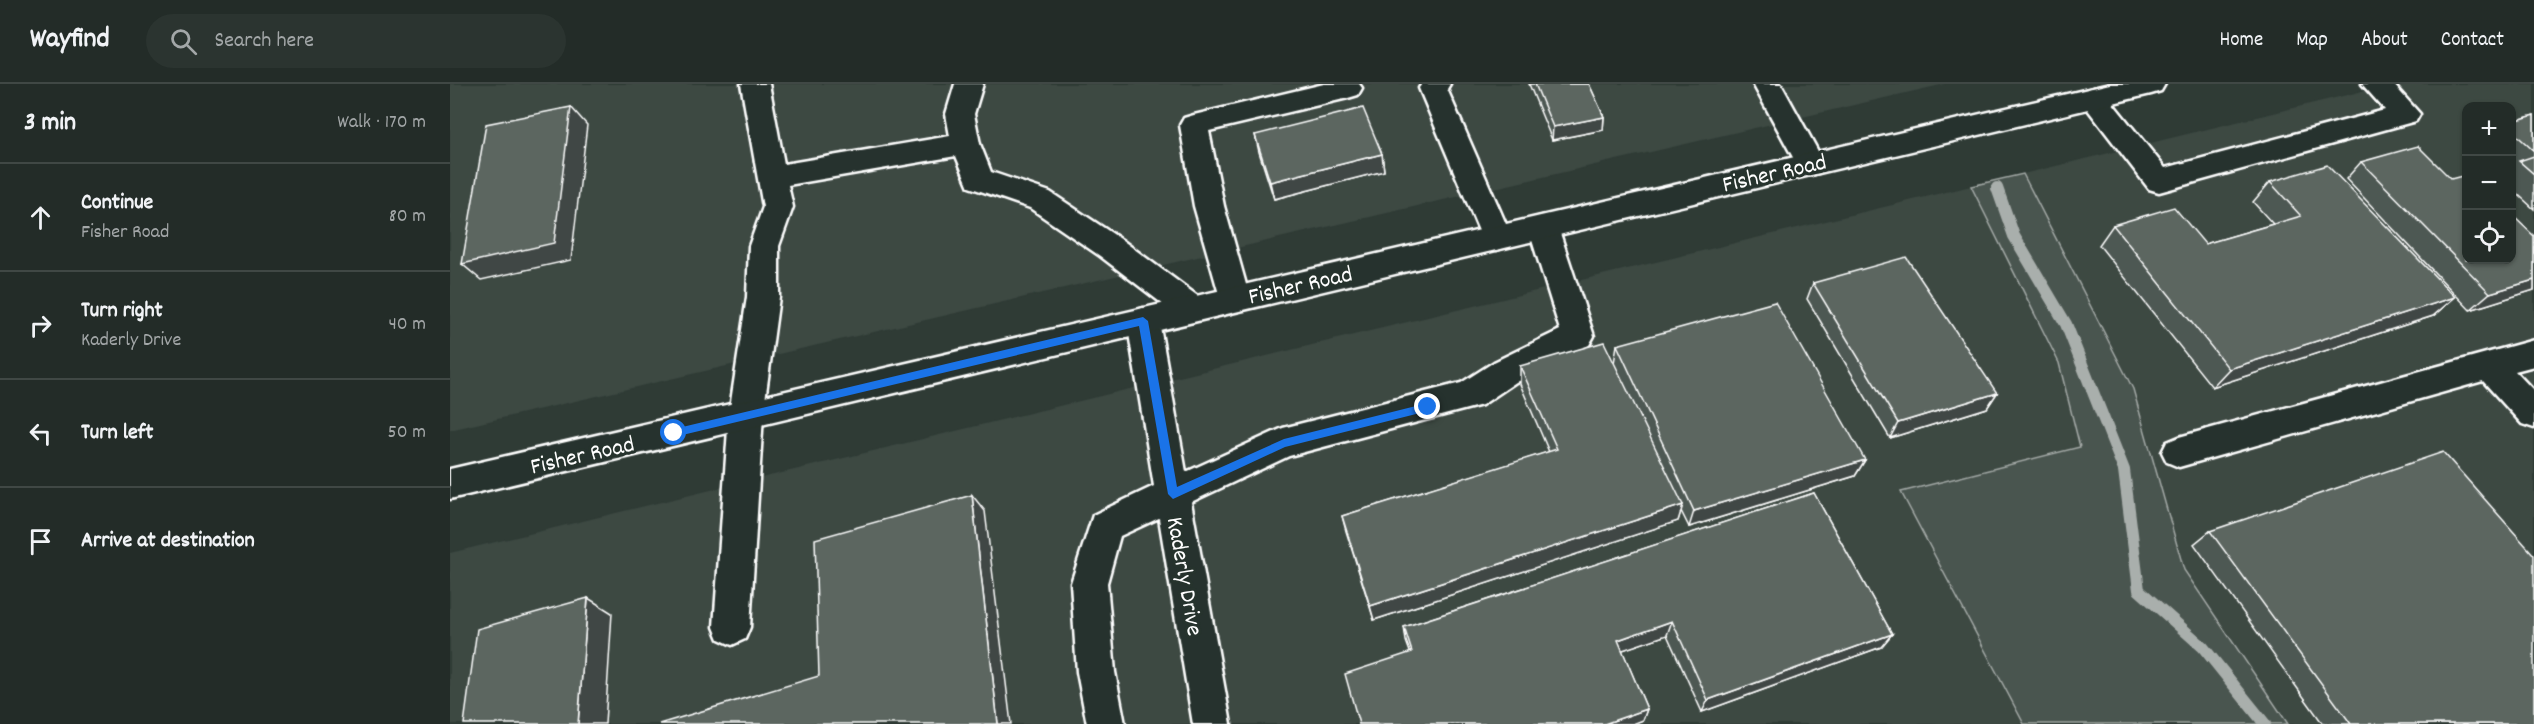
<!DOCTYPE html>
<meta charset="utf-8">
<style>
:root{--surface:#232c28;--page:#2b3430;--text:#f1f3f6;--muted:#a3a7a8;--line:#404845}
body{margin:0;font-family:Dekko,sans-serif;background:var(--page);color:var(--text)}
.controls{position:absolute;right:18px;top:18px;display:grid;overflow:hidden;border-radius:12px;box-shadow:0 2px 4px #0004}
.controls button{width:54px;height:54px;display:grid;place-items:center;padding:0;border:0;border-bottom:2px solid var(--line);background:var(--surface);color:var(--text);font:30px sans-serif}
.stop{position:absolute;width:18px;height:18px;margin:-14px;border:4px solid #1a73e8;border-radius:50%;background:#fff}
.stop.end{background:#1a73e8;border-color:#fff;box-shadow:0 2px 6px #0008}
.list{margin:0;padding:0;list-style:none}
h2{display:flex;justify-content:space-between;align-items:center;height:78px;margin:0;padding:0 24px;font-size:26px}
h2 small{font-size:20px;font-weight:400;color:var(--muted)}
.list li{display:grid;grid-template-columns:39px 1fr auto;gap:18px;align-items:center;box-sizing:border-box;height:108px;padding:0 24px;border-top:2px solid var(--line)}
.list b{display:block;font-size:22px;white-space:nowrap}
.list p{margin:0;font-size:20px;white-space:nowrap;color:var(--muted)}
.list em{font-size:20px;font-style:normal;color:var(--muted)}
.icon{flex:none;width:33px;height:33px;fill:none;stroke:currentColor;stroke-width:2;stroke-linecap:round;stroke-linejoin:round}
.map{position:relative;flex:none;width:2084px;height:640px;overflow:hidden}
header{display:flex;align-items:center;gap:36px;box-sizing:border-box;height:84px;padding:0 30px;background:var(--surface);border-bottom:2px solid var(--line)}
header strong{font-size:28px}
nav{display:flex;gap:33px;margin-inline-start:auto;font-size:21px}
.search{width:420px;height:54px;background:var(--page);display:flex;align-items:center;gap:15px;box-sizing:border-box;padding:0 21px;border-radius:33px;color:var(--muted);font-size:22px}
main{display:flex}
aside{flex:1;background:var(--surface)}
.map>svg:first-child{display:block}
</style>
<header>
<strong>Wayfind</strong>
<div class="search"><svg class="icon" aria-label="search" viewBox="0 0 24 24"><circle cx="10" cy="10" r="6"/><path d="M15 15l6 6"/></svg>Search here</div>
<nav><a>Home</a><a>Map</a><a>About</a><a>Contact</a></nav>
</header>
<main>
<aside>
<h2>3 min<small>Walk · 170 m</small></h2>
<ul class="list">
<li><svg class="icon" aria-label="ahead" viewBox="0 0 24 24"><path d="M12 20V5M6 11l6-6 6 6"/></svg><div><b>Continue</b><p>Fisher Road</p></div><em>80 m</em></li>
<li><svg class="icon" aria-label="right" viewBox="0 0 24 24"><path d="M7 20v-9h11M14 6l5 5-5 5"/></svg><div><b>Turn right</b><p>Kaderly Drive</p></div><em>40 m</em></li>
<li><svg class="icon" aria-label="left" viewBox="0 0 24 24"><path d="M17 20v-9H6M10 6l-5 5 5 5"/></svg><div><b>Turn left</b></div><em>50 m</em></li>
<li><svg class="icon" aria-label="arrive" viewBox="0 0 24 24"><path d="M6 21V4h12l-3 4 3 4H6"/></svg><div><b>Arrive at destination</b></div></li>
</ul>
</aside>
<div class="map">
<svg width="2084" height="640" viewBox="0 0 2084 640">
<rect width="100%" height="100%" fill="#2f3b35"/>
<filter id="ink" filterUnits="userSpaceOnUse"><feTurbulence type="fractalNoise" baseFrequency=".0167" numOctaves="2"/><feDisplacementMap in="SourceGraphic" scale="12" xChannelSelector="R" yChannelSelector="G"/><feConvolveMatrix kernelMatrix="1 2 1 2 8 2 1 2 1" color-interpolation-filters="sRGB"/></filter>
<g filter="url(#ink)">
<g fill="#3c4842" fill-rule="evenodd">
<polygon points="0,0 1495,0 0,346"/>
<path d="M 1942,0 L 2084,0 L 2084,640 L 1838,640 L 1734,486 L 1683,305 L 1573,90 ZM 2016,22 L 2062,22 L 2062,176 L 2016,176 Z"/>
<polygon points="1521,102 1609,279 1630,363 1452,408 1574,640 0,640 0,469"/>
</g>
<polygon fill="#4a544f" stroke="#a4aaa7" stroke-width="1.5" points="1573,90 1683,305 1734,486 1838,640 1574,640 1451,408 1630,363 1609,279 1521,102"/>
<g fill="none" stroke-linecap="round" stroke-linejoin="round">
<polyline stroke="#a9afac" stroke-width="12" points="1547,104 1564,152 1616,240 1674,386 1689,506 1753,563 1815,640"/>
<g stroke="#fff" stroke-width="5">
<g id="minor">
<polygon points="291,0 319,0 334,80 500,52 496,30 505,0 533,0 524,30 530,60 541,88 600,108 672,156 753,216 758,225 753,234 742,238 731,234 650,172 580,124 519,103 506,72 338,101 343,123 329,162 329,213 313,331 300,543 295,555 282,561 269,555 264,543 279,331 297,213 299,162 313,123"/>
<polygon points="874,0 909,0 912,4 908,11 898,14 759,47 774,122 800,215 795,224 784,227 773,224 744,122 730,41 734,34 744,31"/>
<polygon points="972,0 1000,0 997,5 1062,154 1058,162 1047,166 1036,162 1032,154 969,4"/>
<polygon points="1303,0 1331,0 1375,80 1371,88 1361,91 1351,88"/>
<polygon points="1912,0 1943,0 1970,30 1966,37 1709,108 1699,105 1629,14 1633,7 1643,4 1653,7 1715,84 1935,26"/>
<polygon points="1093,132 1104,135 1108,143 1144,252 1139,261 1066,298 1032,321 839,372 741,418 781,640 743,640 709,434 670,452 657,499 665,588 675,640 637,640 627,588 621,499 643,431 704,402 677,237 682,228 693,224 704,228 709,237 736,388 833,344 1011,299 1044,278 1110,246 1078,143 1082,135"/>
<polygon points="2084,256 2084,282 2065,287 2084,307 2084,344 2072,340 2033,297 1729,383 1717,378 1712,368 1717,358 1729,353"/>
</g>
</g>
<g stroke="#fff" stroke-width="5">
<polygon id="major" points="1660,0 1715,0 1711,7 1701,10 0,415 0,385"/>
</g>
<use href="#minor" fill="#26332d" fill-rule="evenodd"/>
<use href="#major" fill="#26332d" fill-rule="evenodd"/>
</g>
<g fill="#4e5853" stroke="#fff" stroke-width="1.5">
<polygon points="1079,0 1139,0 1154,33 1153,46 1102,56"/>
<polygon points="2084,31 2084,125 2061,104 2061,84 2063,82 2061,81 2061,38"/>
<polygon points="805,51 932,70 934,87 824,115 809,68"/>
<polygon points="1911,78 2001,95 2084,152 2084,206 2020,226 1896,95"/>
<polygon points="1820,98 2005,213 1983,232 1762,303 1649,161 1663,141 1755,160 1823,140 1803,118"/>
<polygon points="1363,199 1547,309 1537,324 1440,354 1357,215"/>
<polygon points="1167,261 1415,376 1405,392 1239,443 1231,427 1228,437 924,536 896,447 892,432 1099,368 1070,300 1070,282 1164,279"/>
<polygon points="1364,409 1442,550 1431,563 1252,628 1217,551 1172,566 1197,625 1193,636 1183,640 909,640 960,568 956,557 954,543"/>
<polygon points="1760,447 2084,640 1873,640 1744,460"/>
</g>
<g fill="#404744" stroke="#fff" stroke-width="1.5">
<polygon points="121,23 137,41 121,176 31,196 12,180"/>
<polygon points="1154,33 1153,46 1102,56 1103,43"/>
<polygon points="932,70 934,87 824,115 820,98"/>
<polygon points="2084,196 2084,206 2020,226 2040,209"/>
<polygon points="2005,213 1983,232 1762,303 1779,285"/>
<polygon points="1547,309 1537,324 1440,354 1448,339"/>
<polygon points="1415,376 1405,392 1239,443 1244,427"/>
<polygon points="522,411 535,427 561,640 548,640"/>
<polygon points="1233,421 1228,437 924,536 920,522"/>
<polygon points="138,514 162,529 155,640 128,640"/>
<polygon points="1222,537 1217,551 1164,569 1168,556"/>
<polygon points="1442,550 1431,563 1252,628 1258,616"/>
<polygon points="1197,625 1193,636 1183,640 1154,640"/>
</g>
<g fill="#5b6661" stroke="#fff" stroke-width="1.5">
<polygon points="1085,0 1139,0 1154,33 1103,43"/>
<polygon points="121,23 104,159 12,180 36,40"/>
<polygon points="913,24 932,70 820,98 805,51"/>
<polygon points="2084,31 2084,67 2061,46 2061,38"/>
<polygon points="1968,62 2001,95 2016,91 2016,176 2061,176 2061,130 2084,152 2084,196 2040,209 1911,78"/>
<polygon points="2084,72 2084,90 2069,77"/>
<polygon points="1877,81 2005,213 1779,285 1663,141 1724,123 1755,160 1851,132 1820,98"/>
<polygon points="1456,173 1547,309 1448,339 1363,199"/>
<polygon points="1325,218 1415,376 1244,427 1167,261"/>
<polygon points="1154,258 1233,421 920,522 892,432 1107,365 1070,282"/>
<polygon points="1993,368 2084,471 2084,640 1901,640 1760,447"/>
<polygon points="1364,409 1442,550 1258,616 1222,537 1168,556 1197,625 1154,640 909,640 895,590 962,568 954,543"/>
<polygon points="522,411 548,640 209,640 369,592 365,455"/>
<polygon points="138,514 128,640 14,640 27,545"/>
</g>
</g>
<polygon fill="#1a73e8" points="693,233 698,237 727,403 834,355 978,319 983,323 978,327 835,363 723,415 718,410 689,242 224,353 219,349 224,345"/>
<g text-anchor="middle" stroke-width="6" stroke-linejoin="round" paint-order="stroke">
<g font-size="24" fill="#fff" stroke="#26332d">
<text transform="translate(1324 88) rotate(-13)" y="8">Fisher Road</text>
<text transform="translate(850 200) rotate(-13)" y="8">Fisher Road</text>
<text transform="translate(132 370) rotate(-13)" y="8">Fisher Road</text>
<text transform="translate(736 492) rotate(80)" y="8">Kaderly Drive</text>
</g>
</g>
</svg>
<div class="controls">
<button>+</button>
<button>−</button>
<button><svg class="icon" aria-label="locate" viewBox="0 0 24 24"><circle cx="12" cy="12" r="6"/><path d="M12 2v4M12 18v4M2 12h4M18 12h4"/></svg></button>
</div>
<div class="stop" style="left:224px;top:349px"></div>
<div class="stop end" style="left:978px;top:323px"></div>
</div>
</main>
